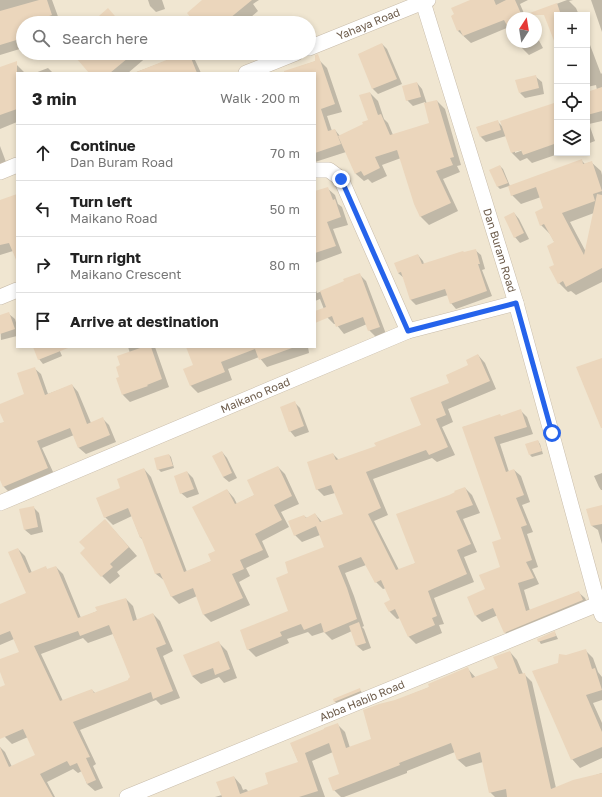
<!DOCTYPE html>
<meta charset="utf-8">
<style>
:root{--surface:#fff;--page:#f6f6f6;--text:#222;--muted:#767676;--line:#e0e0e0}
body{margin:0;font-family:"Golos Text",sans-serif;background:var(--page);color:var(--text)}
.controls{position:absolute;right:12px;top:12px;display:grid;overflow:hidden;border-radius:0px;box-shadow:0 2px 6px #0003}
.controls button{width:36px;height:36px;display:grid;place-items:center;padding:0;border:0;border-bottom:1px solid var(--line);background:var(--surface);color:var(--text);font:20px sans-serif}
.compass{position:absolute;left:506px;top:12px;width:36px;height:36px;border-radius:50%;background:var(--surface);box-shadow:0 2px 6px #0003;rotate:12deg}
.stop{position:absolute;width:12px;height:12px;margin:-9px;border:3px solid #2563eb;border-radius:50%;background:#fff}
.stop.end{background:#2563eb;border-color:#fff;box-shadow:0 1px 4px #0008}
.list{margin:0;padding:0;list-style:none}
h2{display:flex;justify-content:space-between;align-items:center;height:52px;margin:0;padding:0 16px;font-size:17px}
h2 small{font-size:13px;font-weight:400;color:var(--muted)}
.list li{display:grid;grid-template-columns:26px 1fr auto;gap:12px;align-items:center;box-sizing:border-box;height:56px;padding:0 16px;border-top:1px solid var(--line)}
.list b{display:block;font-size:15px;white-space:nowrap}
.list p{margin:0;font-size:13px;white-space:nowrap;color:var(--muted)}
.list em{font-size:13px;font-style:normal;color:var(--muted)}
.icon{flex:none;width:22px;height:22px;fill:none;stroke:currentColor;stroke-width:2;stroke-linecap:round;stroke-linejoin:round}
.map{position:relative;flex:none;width:602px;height:797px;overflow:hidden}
.search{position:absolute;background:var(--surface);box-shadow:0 2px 6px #0003;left:16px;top:16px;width:300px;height:44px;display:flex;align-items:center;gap:10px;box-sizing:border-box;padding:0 14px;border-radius:22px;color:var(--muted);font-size:15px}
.panel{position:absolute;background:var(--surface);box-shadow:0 2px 6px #0003;left:16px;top:72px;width:300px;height:276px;border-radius:0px}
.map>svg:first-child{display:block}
</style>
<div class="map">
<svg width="602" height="797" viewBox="0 0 602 797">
<rect width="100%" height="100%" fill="#f9f3e2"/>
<path fill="#f0e6d1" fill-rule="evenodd" d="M 0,0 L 602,0 L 602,797 L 0,797 ZM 557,15 L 587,15 L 587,153 L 557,153 ZM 512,18 L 536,18 L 536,42 L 512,42 ZM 23,23 L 309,23 L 309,53 L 23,53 ZM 17,73 L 315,73 L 315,347 L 17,347 Z"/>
<g fill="#0003" fill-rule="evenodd">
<polygon points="0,0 52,0 60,22 23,23 23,48 0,55"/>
<polygon points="148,0 162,0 165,9 156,12 150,6"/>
<polygon points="204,0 259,0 253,4 258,11 244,23 196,23"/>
<polygon points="473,0 528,0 520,4 526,18 512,18 512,33 509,27 471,43 458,31"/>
<polygon points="567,0 573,0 569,1 576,8 579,15 557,15 557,45 543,9"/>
<polygon points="591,0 602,0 602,32"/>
<polygon points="536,35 543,48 529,55 522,48 519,42 536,42"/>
<polygon points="587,37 601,74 602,73 602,121 589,124 595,141 587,144 587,93 597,90 596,85 587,87"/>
<polygon points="382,44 387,49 402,84 378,94 373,89 360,54"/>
<polygon points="86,53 147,53 149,55 128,73 91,73"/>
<polygon points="187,53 195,60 201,73 134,73"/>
<polygon points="319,60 327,68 342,112 327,116 332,131 335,130 340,136 364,125 369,120 370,93 378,101 384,119 388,123 393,135 430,124 425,102 413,106 407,100 417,83 422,89 427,104 437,101 445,109 461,165 457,166 460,172 443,179 458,211 429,225 421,217 415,204 401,158 382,165 387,176 372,183 368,179 364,181 356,174 346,152 315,162 315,73 281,73"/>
<polygon points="15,63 25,73 17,73 17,122 0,129 0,68"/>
<polygon points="48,68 53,73 35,73"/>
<polygon points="536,77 542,82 544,94 525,98 520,93"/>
<path d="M 557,103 L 557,153 L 561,153 L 532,163 L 527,158 L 520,161 L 512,153 L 506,136 L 486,142 L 481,137 L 478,127 L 497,121 L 502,126 ZM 526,149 L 515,153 L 515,151 Z"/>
<polygon points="0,146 6,162 0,164"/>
<path d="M 582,161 L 585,164 L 591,162 L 601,171 L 602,175 L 602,282 L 576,295 L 571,291 L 568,292 L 559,283 L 556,265 L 555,243 L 550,234 L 541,225 L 545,208 L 541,197 L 521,204 L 512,195 L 509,186 L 500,189 L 497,186 L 500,166 L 503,169 L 510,186 ZM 594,213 L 586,252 L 570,222 Z"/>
<polygon points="327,188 335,195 338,204 342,207 348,225 333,229 342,253 315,263 315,205"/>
<polygon points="17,195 17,258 13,251 0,255 0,201"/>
<polygon points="514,213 519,219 529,239 520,243 515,237"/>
<polygon points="475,250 481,255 485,269 482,270 492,296 456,309 451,303 448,295 416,305 411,300 404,278 398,273 418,255 423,261 424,264"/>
<polygon points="359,274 366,281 386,334 376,337 369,330 367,324 344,334 336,324 334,324 327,317 320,299 315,301 315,288 317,293 345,282"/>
<polygon points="9,314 15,319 17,326 17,336 1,340 0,316"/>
<polygon points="34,347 63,347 59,349 62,356 43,364 39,359"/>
<polygon points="128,347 155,347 169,387 130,402 123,395 121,377 121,366 130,353"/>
<polygon points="187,347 308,347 309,353 267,367 259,357 228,369 232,380 198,393 191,386 185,370 195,366"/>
<polygon points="478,355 485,363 496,389 448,409 453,422 442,427 455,455 437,462 432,458 373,479 388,515 374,521 399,570 416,563 450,496 465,488 472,495 480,513 463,519 477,552 464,557 474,582 434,598 444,624 439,625 442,633 416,644 409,637 400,618 397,619 390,612 386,603 392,600 386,588 383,589 376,582 366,565 345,573 354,596 364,626 362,627 364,629 371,648 363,651 357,646 352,631 332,640 324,632 312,636 308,632 287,639 289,643 256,657 248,649 290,611 289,574 325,547 320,535 302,542 295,535 304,516 307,518 315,514 322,522 345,515 335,493 324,496 317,489 333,454 339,460 377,447 422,425 450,384 469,366"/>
<polygon points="34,368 41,374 48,394 72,385 78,392 91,423 103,419 109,425 116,442 86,454 79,448 74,435 42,448 54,474 10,493 4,487 0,478 0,424 5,422 0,410 0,405 26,395"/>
<polygon points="295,403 300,408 309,432 295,437 290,431"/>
<polygon points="520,410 527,417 533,434 500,444 509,472 514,470 521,476 530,502 522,505 533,532 527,534 538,567 532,569 539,584 524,590 530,611 578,592 585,598 589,607 511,639 505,632 498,615 482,622 476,616 486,590 502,568 502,539 463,427 502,417"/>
<polygon points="538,441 540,444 543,454 532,457 530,455"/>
<polygon points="222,452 227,458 237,478 229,482 223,477"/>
<polygon points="169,455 171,457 174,468 161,472 158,469"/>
<polygon points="278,467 285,474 299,504 281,512 289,527 262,541 269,557 246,568 250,576 239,582 250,605 211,622 204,615 197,596 179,604 171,596 165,581 156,574 144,541 140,537 132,516 113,525 105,517 122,489 144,469 151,477 187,572 212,561 216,551 227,490 234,498 237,504 255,495"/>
<polygon points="187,472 193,478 199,494 187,498 181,493"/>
<polygon points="602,473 602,490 601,490 599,487 594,476"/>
<polygon points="33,507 39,513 43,532 31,535 25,530"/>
<polygon points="602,507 602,544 598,530 592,526 587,510"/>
<polygon points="113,529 137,556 117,572 120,576 110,584 102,576"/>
<path d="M 18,549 L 25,556 L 32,573 L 46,568 L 48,570 L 56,567 L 63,574 L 81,618 L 126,599 L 133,606 L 137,620 L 153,614 L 160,621 L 173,651 L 163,656 L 180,698 L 161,705 L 156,700 L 80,730 L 96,764 L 93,766 L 103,788 L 95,791 L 87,784 L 82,771 L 78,773 L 73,769 L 47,782 L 55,797 L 0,797 L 0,747 L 5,752 L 12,767 L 37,755 L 28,737 L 12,744 L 5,737 L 0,726 L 0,688 L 6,686 L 0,669 L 0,658 L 0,660 L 21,652 L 14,639 L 0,645 L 0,605 L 28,594 ZM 113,634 L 132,678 L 130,681 L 96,694 L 92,690 L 63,701 L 41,654 L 83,638 L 88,643 Z"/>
<polygon points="555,633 558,639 541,644 539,641"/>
<polygon points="218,642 227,651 237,678 224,683 219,677 201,684 192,676"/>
<polygon points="585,650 593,658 598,672 602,677 602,700 593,703 602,723 602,758 580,768 572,759 559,664 566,656"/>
<polygon points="510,652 517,660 523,674 524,674 532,682 556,788 602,773 602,797 495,797 490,792 483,762 466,767 458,760 455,752 407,771 407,773 344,797 341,797 334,790 340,775 333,752 312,761 325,797 215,797 222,795 234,777 241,785 243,790 246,789 249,792 270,785 299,763 291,744 337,724 345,732 350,748 372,740 395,701 430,687 467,668 476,678 499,668"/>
<polygon points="360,690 363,694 338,704 335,702 334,700"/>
</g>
<g fill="#ebd6bc" fill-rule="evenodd">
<polygon points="39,0 47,0 52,15 28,23 23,23 23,38 0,45 0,11"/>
<polygon points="202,0 252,0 224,23 195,23 187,13"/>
<polygon points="470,0 494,0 496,5 506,0 515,0 523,18 512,18 512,35 504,20 463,36 460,30 457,31 451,16 454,14 451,8"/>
<polygon points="557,3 561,15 557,15 556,46 544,15 527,15 527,14"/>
<polygon points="108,8 121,23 91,23"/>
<polygon points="382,43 397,79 372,89 358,54"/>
<polygon points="85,53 134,53 110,73 89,73 77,59"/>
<polygon points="184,53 189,53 197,73 134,73"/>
<polygon points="318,54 335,104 321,109 328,131 335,129 341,144 315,153 315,73 284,73 284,71 315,61 315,55"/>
<polygon points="17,61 17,109 0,115 0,67"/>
<polygon points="536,75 539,88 519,93 515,80"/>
<polygon points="417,82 421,97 406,101 402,86"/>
<polygon points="602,87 602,111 587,115 587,92"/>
<polygon points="370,92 378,115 381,114 390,135 429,123 424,103 437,100 454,157 450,158 453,165 436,171 451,203 420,217 414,204 397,150 375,157 380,168 364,176 361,171 355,174 338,136 363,124 362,122 368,120 359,95"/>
<polygon points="557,102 557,143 523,155 521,150 511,153 500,121"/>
<polygon points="498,120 501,130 480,137 476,127"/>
<polygon points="582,159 583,164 592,161 602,191 593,194 595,201 562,213 584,255 597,194 602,195 602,268 566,287 563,281 558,284 549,267 554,265 547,246 554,242 544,224 540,226 535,212 543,208 536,187 511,196 508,186"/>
<polygon points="500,165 508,183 497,187 489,170"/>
<polygon points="328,187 333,200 335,199 341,217 327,222 336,246 315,253 315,191"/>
<polygon points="17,194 17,262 9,243 0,245 0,200"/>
<polygon points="514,212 524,233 514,238 504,217"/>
<polygon points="476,249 480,264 478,264 487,291 450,304 445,289 410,300 401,272 398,273 394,263 418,254 422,264 463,251 464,252"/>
<polygon points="360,273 380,327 368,331 363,317 336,327 332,316 315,323 315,311 326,307 320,291 344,281 343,279"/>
<polygon points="9,312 15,329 0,334 0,315"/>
<polygon points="33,347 68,347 68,348 38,360"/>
<polygon points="143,347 151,347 162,379 147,385 148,386 122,395 116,378 119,377 116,367 120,365 117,356"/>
<polygon points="186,347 292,347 292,348 259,360 255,349 221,362 225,372 190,386 183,369 193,365"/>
<polygon points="478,354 490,381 441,402 446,415 436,419 448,447 429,455 426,450 366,472 381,508 368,514 396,570 415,563 396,514 449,495 455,492 454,491 465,487 473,505 456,511 471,544 457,550 467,574 428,591 437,616 432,618 435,625 408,637 395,609 389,612 384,603 390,600 381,580 375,583 361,557 338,566 347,588 357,619 324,633 321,623 304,630 301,624 280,632 282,636 247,650 240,630 288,611 276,578 288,573 285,562 324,547 316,526 294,536 288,521 304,515 306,518 315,513 320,522 343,514 331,485 316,490 307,462 333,453 336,460 376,446 374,443 421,425 410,398 449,383 446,375 468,365 466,360"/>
<polygon points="602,358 602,428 601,428 576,367"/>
<polygon points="35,367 45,395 72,384 87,424 103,417 110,435 78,448 70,428 37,441 48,468 3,487 0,480 0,423 4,422 0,413 0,404 24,394 17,373"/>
<polygon points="295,401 304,426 289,432 280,407"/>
<polygon points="521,409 527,427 494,437 506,472 514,469 524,495 516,498 527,525 521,527 532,560 526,562 534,578 518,583 526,611 579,591 583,600 504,633 493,608 475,616 467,597 485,589 479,575 500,567 492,542 501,539 462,427 500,414 501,416"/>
<polygon points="538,440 542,451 529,455 525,444"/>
<polygon points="222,451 232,473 223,477 212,456"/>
<polygon points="169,454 173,466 157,470 154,458"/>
<polygon points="278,466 292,496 274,505 282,520 255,534 263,550 240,560 244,569 232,574 243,598 216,610 203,615 193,588 171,597 160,573 155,574 141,537 140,538 128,508 104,518 96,498 120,488 117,479 144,468 184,572 211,561 208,554 215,551 192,507 227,489 235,504 254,495 247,480"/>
<polygon points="187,471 194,489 180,494 174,476"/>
<polygon points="602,505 602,524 591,526 586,509"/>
<polygon points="34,506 38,527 24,530 19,509"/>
<polygon points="105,519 129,547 110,564 113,567 101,577 80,553 85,548 79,542"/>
<path d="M 18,548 L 29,573 L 46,566 L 47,569 L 56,566 L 78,618 L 97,611 L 95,607 L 126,598 L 133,621 L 153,613 L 166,644 L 156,648 L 173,691 L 153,699 L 151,692 L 73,722 L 90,757 L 86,758 L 96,780 L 87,784 L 77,763 L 70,766 L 67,761 L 40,774 L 53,797 L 0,797 L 0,747 L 9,767 L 35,755 L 23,729 L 0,739 L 0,687 L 5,685 L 0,672 L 0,659 L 19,652 L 10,631 L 0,635 L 0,604 L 26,593 L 8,552 ZM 109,625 L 130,677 L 128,679 L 128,680 L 94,693 L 92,689 L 60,701 L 34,646 L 78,631 L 80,636 Z"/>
<polygon points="359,622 366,643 356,646 349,626"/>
<polygon points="555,631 556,636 538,642 537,639"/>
<polygon points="219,641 230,669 215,675 213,668 192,676 183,655"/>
<polygon points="586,649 592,669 595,668 602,690 586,695 602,732 602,747 571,760 532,671 558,663 559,654 566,655"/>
<polygon points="510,651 519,674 525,673 551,789 573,780 602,773 602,797 507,797 506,789 489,793 480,752 457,760 451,743 399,763 400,765 333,791 328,778 339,774 329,743 305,753 318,791 299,797 222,797 216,782 234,776 240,794 268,784 265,773 298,762 290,743 324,729 324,728 338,723 346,748 371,739 363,710 379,704 395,700 429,687 428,684 468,667 472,678 498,668 493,657"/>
<polygon points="360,688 361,691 334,702 333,699"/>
</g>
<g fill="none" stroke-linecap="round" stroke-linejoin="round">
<g stroke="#c8bcaa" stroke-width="16">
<g id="minor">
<path id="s1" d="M 423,2 L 516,303 L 598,604 L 602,615"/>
<path id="s2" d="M 309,48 L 428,0"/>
<polyline points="246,73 296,53"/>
<polyline points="315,170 329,170 341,179 408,331"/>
<polyline points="0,172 17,165"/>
<polyline points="0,297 17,290"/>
<path id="s3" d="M 0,503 L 408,331 L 516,303"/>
<path id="s4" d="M 127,797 L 598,604"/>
</g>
</g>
<use href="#minor" stroke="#fff" stroke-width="15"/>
</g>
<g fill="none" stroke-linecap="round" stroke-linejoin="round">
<polyline stroke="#2563eb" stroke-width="5" points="341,179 408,331 516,303 552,433"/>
</g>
<g text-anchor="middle" stroke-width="4" stroke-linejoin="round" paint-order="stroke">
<g font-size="11" fill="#6d5c4b" stroke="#fdf7e7">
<text dy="4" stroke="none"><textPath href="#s2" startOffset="64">Yahaya Road</textPath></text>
<text dy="4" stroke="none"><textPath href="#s1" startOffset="260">Dan Buram Road</textPath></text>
<text dy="4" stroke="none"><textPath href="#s3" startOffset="277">Maikano Road</textPath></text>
<text dy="4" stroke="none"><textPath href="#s4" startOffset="254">Abba Habib Road</textPath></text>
</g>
</g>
</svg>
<div class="controls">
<button>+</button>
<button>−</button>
<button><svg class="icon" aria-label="locate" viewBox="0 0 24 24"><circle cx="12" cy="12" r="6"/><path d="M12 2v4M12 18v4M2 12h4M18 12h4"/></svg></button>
<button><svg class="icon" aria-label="layers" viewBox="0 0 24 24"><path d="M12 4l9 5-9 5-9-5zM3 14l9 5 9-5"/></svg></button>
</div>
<svg class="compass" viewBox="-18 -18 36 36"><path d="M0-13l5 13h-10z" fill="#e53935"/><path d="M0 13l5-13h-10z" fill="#767676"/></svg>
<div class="stop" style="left:552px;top:433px"></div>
<div class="stop end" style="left:341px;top:179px"></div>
<div class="search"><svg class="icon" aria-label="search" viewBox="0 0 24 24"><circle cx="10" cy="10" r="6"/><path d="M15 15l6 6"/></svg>Search here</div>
<section class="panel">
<h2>3 min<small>Walk · 200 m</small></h2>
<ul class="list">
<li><svg class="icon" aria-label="ahead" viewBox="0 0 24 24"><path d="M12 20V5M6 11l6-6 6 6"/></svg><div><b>Continue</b><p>Dan Buram Road</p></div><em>70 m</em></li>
<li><svg class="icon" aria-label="left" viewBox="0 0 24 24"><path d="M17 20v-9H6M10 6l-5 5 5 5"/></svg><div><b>Turn left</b><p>Maikano Road</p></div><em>50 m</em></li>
<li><svg class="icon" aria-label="right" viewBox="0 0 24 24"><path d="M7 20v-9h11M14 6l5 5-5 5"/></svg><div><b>Turn right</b><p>Maikano Crescent</p></div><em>80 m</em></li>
<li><svg class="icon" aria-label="arrive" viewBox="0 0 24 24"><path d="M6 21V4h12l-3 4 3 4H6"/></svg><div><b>Arrive at destination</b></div></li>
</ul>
</section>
</div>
